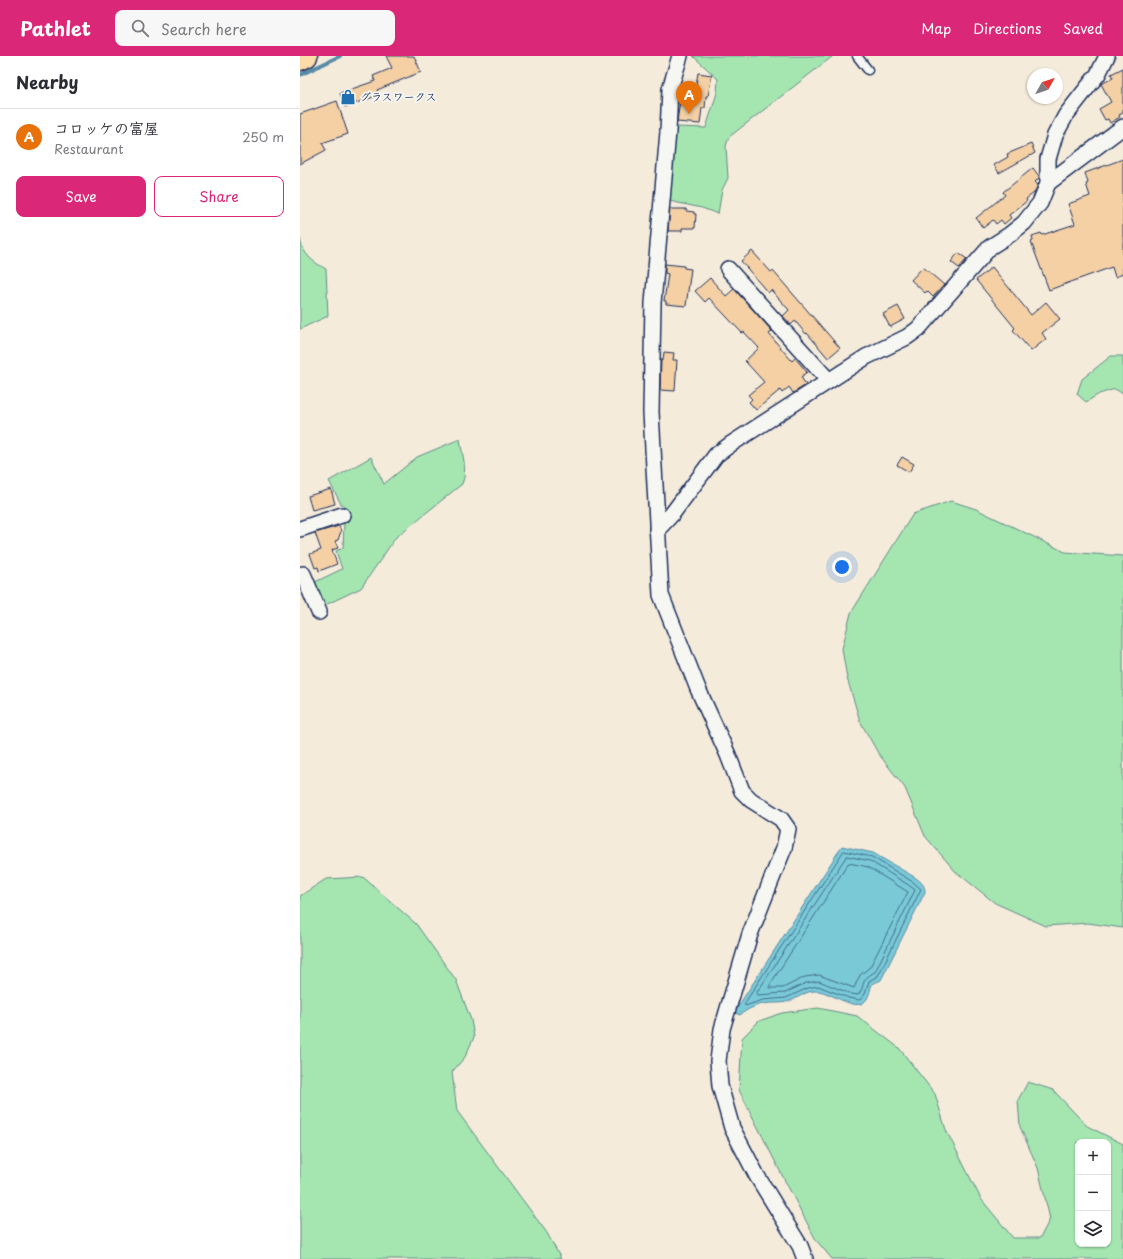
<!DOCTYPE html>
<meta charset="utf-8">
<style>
:root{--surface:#fff;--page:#f7f7f7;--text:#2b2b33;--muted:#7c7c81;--line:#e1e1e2;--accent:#db2777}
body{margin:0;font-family:"Playpen Sans","Klee One",sans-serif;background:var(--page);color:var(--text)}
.controls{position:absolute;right:12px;bottom:12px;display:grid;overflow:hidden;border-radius:8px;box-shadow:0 1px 3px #0004}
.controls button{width:36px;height:36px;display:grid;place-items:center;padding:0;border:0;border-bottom:1px solid var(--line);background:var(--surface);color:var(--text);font:20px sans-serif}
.compass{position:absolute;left:727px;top:12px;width:36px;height:36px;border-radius:50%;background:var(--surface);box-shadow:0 1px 3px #0004;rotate:50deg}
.you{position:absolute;left:542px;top:511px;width:14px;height:14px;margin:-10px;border:3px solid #fff;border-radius:50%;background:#1a73e8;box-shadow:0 0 0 6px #1a73e833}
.badge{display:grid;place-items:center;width:26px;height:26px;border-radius:50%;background:var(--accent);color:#fff;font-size:13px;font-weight:700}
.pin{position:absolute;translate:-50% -33px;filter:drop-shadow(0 1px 2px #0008)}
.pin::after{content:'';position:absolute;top:21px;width:14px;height:12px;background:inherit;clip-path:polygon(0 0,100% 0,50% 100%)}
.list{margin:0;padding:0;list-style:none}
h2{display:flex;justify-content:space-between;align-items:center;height:52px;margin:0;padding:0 16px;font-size:17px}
h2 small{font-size:13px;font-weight:400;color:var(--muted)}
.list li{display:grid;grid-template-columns:26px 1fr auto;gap:12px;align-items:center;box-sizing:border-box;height:56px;padding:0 16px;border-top:1px solid var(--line)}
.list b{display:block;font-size:15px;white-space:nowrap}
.list p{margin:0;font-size:13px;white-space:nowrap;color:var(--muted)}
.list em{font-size:13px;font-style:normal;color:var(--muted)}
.actions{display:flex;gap:8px;padding:12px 16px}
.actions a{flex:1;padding:9px 0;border:1px solid var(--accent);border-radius:8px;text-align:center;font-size:14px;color:var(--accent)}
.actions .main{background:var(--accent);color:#fff}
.icon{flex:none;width:22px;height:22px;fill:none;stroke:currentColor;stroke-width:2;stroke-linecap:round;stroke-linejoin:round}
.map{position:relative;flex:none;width:823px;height:1203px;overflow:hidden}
header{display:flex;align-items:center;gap:24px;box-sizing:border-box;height:56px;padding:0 20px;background:var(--accent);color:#fff}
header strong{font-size:19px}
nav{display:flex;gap:22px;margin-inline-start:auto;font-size:14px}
.search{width:280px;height:36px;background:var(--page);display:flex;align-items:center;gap:10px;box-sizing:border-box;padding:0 14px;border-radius:8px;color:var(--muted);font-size:15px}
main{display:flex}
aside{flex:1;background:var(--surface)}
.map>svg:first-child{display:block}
</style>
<header>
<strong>Pathlet</strong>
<div class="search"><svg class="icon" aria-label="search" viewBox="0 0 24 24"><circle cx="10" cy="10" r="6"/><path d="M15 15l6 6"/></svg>Search here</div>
<nav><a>Map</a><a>Directions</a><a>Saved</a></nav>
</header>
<main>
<aside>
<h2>Nearby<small></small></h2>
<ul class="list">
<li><span class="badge" style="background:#e8710a">A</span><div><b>コロッケの富屋</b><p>Restaurant</p></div><em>250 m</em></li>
</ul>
<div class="actions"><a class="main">Save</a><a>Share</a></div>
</aside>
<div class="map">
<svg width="823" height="1203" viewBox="0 0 823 1203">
<rect width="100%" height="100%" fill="#f5ebdb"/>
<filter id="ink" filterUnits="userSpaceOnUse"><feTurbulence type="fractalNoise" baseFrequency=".025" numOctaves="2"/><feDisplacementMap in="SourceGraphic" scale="8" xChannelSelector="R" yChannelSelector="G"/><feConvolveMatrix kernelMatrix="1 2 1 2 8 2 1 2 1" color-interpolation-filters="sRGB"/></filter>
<g filter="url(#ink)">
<g fill="#a5e6b0" stroke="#608a87" fill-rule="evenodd">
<polygon points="393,0 533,0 429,81 426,90 428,122 422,134 418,158 402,152 369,145 376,71 406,72 417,37 418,23"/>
<path d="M 0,182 C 2,198 13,206 26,213 L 28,260 L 0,273 Z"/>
<polygon points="811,300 823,300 823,338 815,333 799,338 786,346 777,338 782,323"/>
<path d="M 160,383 C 162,398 168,414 162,428 L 96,481 L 61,532 L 21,551 L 13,527 L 42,513 L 36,495 L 43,492 L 44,467 L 49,463 L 43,448 L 41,448 L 29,425 L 71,401 L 84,428 L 117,401 Z"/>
<polygon points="651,445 676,453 765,496 823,500 823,872 788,867 746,870 695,847 655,815 625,780 605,732 578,697 560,665 547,622 542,593 551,557 613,458"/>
<polygon points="63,821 116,868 156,924 171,964 174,981 165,1001 152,1016 157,1055 247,1177 261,1203 0,1203 0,840 26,823"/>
<path d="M 518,952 L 557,960 L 599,992 L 635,1038 L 646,1074 L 681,1143 L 713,1182 L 740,1182 L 750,1163 L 738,1112 L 720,1071 L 718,1044 L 728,1026 L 753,1034 L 787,1070 L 823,1088 L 823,1203 L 532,1203 L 516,1184 L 483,1121 L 439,1034 L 442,982 L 459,965 L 482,957 ZM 778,1086 L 808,1086 L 808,1188 L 778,1188 Z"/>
</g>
<path fill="#7ac9d7" stroke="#548ba7" d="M 542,790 L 573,797 L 616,822 C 621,826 625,829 625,836 L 581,924 L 572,928 C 570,934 569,943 563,947 C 552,954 529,935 517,935 C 505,934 497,944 486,946 C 479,948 471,946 464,948 C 456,949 446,954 440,959 L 435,957 L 437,952 Z"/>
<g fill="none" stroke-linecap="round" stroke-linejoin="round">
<g stroke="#416d8e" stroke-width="1">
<polygon points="544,795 572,801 613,826 621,833 578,920 569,925 565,938 561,943 559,944 549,942 518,930 508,932 486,942 463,944 445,950 445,947"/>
<path d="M 547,800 L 570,805 L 610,830 L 615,834 L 575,916 C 559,924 566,930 558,939 L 551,938 L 519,925 L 506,927 L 485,937 L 458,939 L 457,937 Z"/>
<polygon points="549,807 568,811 608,836 570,911 560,919 554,932 519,919 505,921 483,932 470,932 470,929"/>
</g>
<polyline stroke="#548ba7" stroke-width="4" points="0,19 40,0"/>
</g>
<g fill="#f4d0a4" stroke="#1b2f5e">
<polygon points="86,0 114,0 121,16 77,34 79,39 45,51 40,37 75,25 73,20 92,12"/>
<polygon points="823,12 823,57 819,59 820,61 810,67 808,63 805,64 799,53 811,46 801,28 813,22 811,18"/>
<polygon points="398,17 412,19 408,40 406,40 405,52 402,52 400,68 377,66 381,38 394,39"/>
<polygon points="37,45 48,78 22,87 26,94 0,108 0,58"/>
<polygon points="731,88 735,97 699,117 694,109 708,101 707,98"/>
<polygon points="823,103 823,218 815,221 812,211 749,234 731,186 733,185 732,180 741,177 742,179 775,168 768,148 790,140 786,128 788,127 785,117"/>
<polygon points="733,112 739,120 739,122 735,126 738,129 734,137 726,143 727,145 709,159 711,162 704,168 701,164 696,168 693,164 683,172 676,162 705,139 703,136"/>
<polygon points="370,153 386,153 386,155 394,156 394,158 396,158 395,172 382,172 382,175 368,175"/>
<polygon points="452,195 471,216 473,215 540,292 528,302 507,277 506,278 495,265 491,269 483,260 489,254 471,234 468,237 441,205"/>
<polygon points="658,197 667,203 659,212 651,206"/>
<polygon points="365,208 384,210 384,212 391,213 386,250 366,248 366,245 364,245 368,218 365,217"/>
<polygon points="623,211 644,229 633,241 627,235 625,237 611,224"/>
<polygon points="692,211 731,259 746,246 760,263 742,277 746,283 731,295 713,274 715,272 676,224"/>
<polygon points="410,222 426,240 434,233 472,275 469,278 492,305 495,302 507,316 501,321 506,329 493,337 489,331 482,337 480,334 456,354 449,346 452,343 448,339 464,326 445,305 459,292 444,276 442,277 409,242 405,246 395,235"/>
<polygon points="598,250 605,263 590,271 583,258"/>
<polygon points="364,296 374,297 373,304 377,304 375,335 360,334 361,304 363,304"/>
<polygon points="602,401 614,408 609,416 597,409"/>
<polygon points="31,433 35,448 12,454 8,440"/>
<polygon points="39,470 41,475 38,484 35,485 38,492 32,494 37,508 19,515 18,511 15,512 10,498 21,494 15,477"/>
</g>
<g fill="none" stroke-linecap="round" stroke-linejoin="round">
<g stroke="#1b2f5e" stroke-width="11">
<polyline id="service" points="557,0 568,14"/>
</g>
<g stroke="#1b2f5e" stroke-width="18">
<g id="minor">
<polyline points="380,0 370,33 368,76 353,247 351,356 361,539 398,633 428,699 442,735 451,744 481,763 488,773 484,792 450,878 422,973 418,1005 420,1030 432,1072 457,1120 500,1190 505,1203"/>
<polyline points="748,127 823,71"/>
<polyline points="428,213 529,325"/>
<polyline points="0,473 42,459"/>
<polyline points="357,474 372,458 416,399 431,388 566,301 607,281 618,273 690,191 709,179 724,167 740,147 748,127 748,103 755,79 766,59 798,18 807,0"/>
<polyline points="3,518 19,556"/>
</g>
</g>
<g stroke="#1b2f5e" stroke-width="25">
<polyline id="trunk" points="0,3 6,0"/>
</g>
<use href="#service" stroke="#f6f6f2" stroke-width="8"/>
<use href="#minor" stroke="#f6f6f2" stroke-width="15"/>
<use href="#trunk" stroke="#fddcac" stroke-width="22"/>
</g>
</g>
<defs>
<g id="shop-bare" transform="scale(1.2)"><path d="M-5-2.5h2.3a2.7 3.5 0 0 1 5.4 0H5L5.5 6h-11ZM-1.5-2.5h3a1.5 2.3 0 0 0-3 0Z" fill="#1f6fb2" stroke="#f6f6f2" stroke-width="2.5" paint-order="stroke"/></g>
</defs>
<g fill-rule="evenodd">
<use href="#shop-bare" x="48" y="41"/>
</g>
<g text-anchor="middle" stroke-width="3.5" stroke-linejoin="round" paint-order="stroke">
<g font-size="11" font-weight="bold" fill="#1b2f5e" stroke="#f6f6f2" text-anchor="start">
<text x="60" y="45">グラスワークス</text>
</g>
</g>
</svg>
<div class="controls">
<button>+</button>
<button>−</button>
<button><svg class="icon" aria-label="layers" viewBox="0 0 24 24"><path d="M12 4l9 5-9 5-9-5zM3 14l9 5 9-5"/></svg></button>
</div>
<svg class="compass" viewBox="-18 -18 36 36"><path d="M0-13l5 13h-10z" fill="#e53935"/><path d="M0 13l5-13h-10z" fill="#7c7c81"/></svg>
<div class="you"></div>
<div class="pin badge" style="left:389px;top:58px;background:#e8710a">A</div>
</div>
</main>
